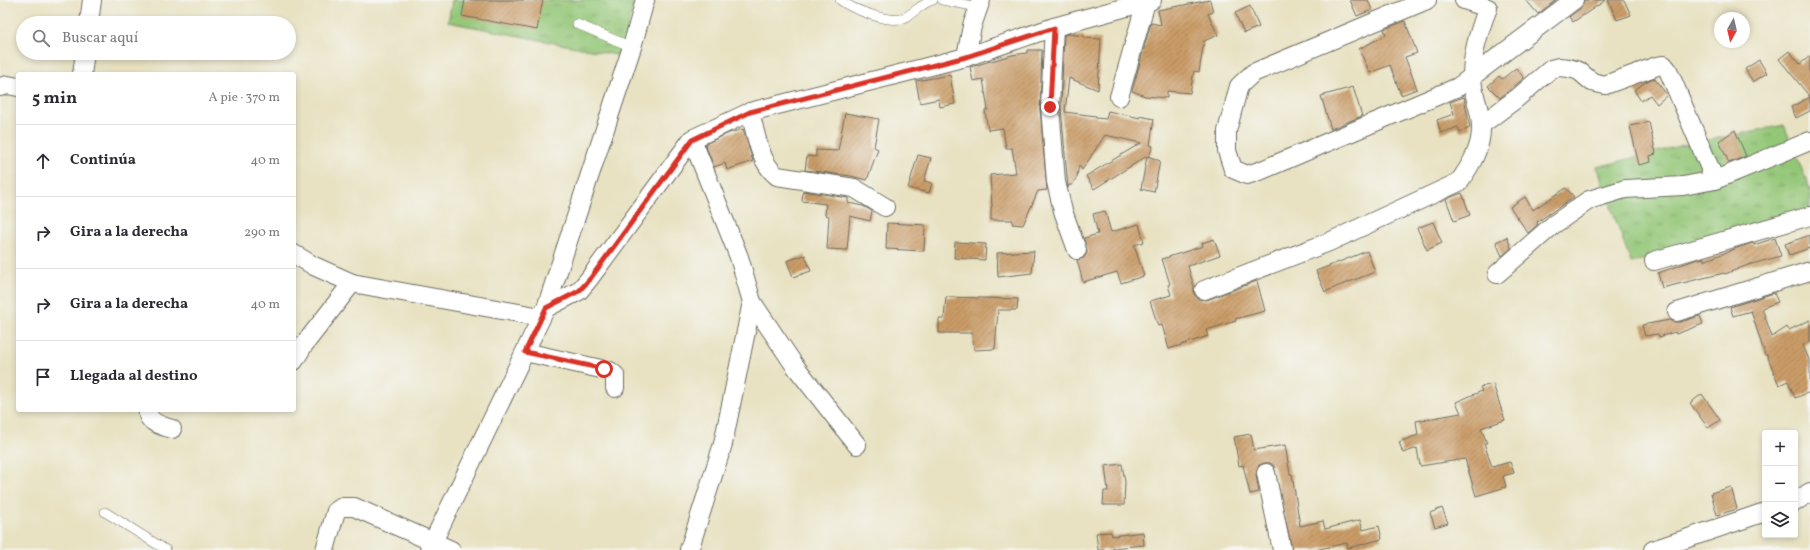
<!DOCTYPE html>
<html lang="es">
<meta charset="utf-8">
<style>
:root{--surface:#fff;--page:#f2f2f3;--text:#2b2b33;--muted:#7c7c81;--line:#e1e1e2}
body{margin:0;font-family:Vollkorn,serif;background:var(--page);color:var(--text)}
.controls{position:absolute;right:12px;bottom:12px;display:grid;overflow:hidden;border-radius:4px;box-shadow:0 2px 6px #0003}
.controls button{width:36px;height:36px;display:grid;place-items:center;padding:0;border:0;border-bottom:1px solid var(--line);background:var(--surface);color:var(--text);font:20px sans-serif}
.compass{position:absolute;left:1714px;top:12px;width:36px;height:36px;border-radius:50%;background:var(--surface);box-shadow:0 2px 6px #0003;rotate:188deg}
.stop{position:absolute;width:12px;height:12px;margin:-9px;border:3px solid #d93025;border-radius:50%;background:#fff}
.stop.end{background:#d93025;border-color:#fff;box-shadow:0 1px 4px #0008}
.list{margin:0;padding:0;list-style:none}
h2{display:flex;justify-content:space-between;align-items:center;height:52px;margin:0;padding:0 16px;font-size:17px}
h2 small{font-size:13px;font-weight:400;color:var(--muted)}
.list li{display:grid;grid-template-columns:26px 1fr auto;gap:12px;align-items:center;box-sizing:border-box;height:72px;padding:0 16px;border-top:1px solid var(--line)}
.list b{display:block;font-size:15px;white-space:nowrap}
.list em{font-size:13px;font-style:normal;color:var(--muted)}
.icon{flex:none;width:22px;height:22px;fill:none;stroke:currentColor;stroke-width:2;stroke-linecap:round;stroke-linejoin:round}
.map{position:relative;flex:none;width:1810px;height:550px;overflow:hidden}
.search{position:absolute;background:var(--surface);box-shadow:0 2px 6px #0003;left:16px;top:16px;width:280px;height:44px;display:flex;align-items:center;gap:10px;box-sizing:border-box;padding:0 14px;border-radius:22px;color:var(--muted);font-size:15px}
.panel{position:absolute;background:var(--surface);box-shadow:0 2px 6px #0003;left:16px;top:72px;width:280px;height:340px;border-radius:4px}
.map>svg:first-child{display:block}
</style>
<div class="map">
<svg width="1810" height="550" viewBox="0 0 1810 550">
<defs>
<pattern id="park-tufts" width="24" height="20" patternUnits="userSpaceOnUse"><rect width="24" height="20" fill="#93c676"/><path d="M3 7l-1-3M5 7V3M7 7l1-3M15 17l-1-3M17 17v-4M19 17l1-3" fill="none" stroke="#78a161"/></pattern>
<pattern id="building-hatch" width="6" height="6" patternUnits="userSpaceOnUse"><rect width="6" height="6" fill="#ca9c67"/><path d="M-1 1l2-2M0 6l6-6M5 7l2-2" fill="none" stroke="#a47f55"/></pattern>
</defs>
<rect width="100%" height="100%" fill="#f6f6f2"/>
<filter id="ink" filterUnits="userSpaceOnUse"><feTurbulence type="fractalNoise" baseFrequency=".025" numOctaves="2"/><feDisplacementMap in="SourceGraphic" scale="8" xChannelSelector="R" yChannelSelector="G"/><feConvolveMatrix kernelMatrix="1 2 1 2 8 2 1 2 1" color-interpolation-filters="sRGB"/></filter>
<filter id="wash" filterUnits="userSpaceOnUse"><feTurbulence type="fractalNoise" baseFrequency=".012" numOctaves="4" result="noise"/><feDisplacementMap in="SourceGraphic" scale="16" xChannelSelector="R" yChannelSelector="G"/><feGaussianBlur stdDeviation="0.9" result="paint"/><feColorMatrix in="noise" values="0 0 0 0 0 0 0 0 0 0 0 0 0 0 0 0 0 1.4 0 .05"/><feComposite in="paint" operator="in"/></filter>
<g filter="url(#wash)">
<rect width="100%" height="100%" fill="#e8e2c2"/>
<g fill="url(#park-tufts)" stroke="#5f7850">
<polygon points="452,0 634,0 621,56 448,22"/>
<polygon points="1784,125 1810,189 1810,212 1631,263 1597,167 1683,145"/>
</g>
<g id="blocks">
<g fill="url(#building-hatch)">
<polygon points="465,0 543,0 537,30 462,16"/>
<polygon points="1210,0 1213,12 1208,14 1218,35 1204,41 1199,72 1194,71 1190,93 1167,91 1167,98 1145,96 1132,91 1151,23 1161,25 1158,10"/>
<polygon points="1350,0 1368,0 1372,10 1357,16"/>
<polygon points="1526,0 1556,0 1538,14"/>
<polygon points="1584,0 1606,0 1573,22 1569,17 1581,8"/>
<polygon points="1608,0 1624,0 1631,15 1617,20"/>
<polygon points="1250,6 1259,27 1244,33 1235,13"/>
<polygon points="1405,21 1417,53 1405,57 1417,89 1401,95 1390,65 1370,73 1359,49 1386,35 1384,29"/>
<polygon points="1069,34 1084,36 1084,38 1101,39 1098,90 1069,78 1065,112 1096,116 1096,118 1106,119 1108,111 1140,118 1140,116 1154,119 1150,145 1153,146 1150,154 1148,156 1160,161 1154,192 1141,189 1147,156 1094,189 1086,176 1141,143 1105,135 1082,170 1079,165 1077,177 1072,185 1069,185 1068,188 1061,107 1064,35"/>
<polygon points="1027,50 1042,50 1040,108 1047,190 1038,191 1023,225 1012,224 1013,220 991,220 991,207 992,207 990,175 1016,173 1012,148 1006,148 1003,128 988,130 985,110 988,110 983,79 973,81 970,67 1012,55 1027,53"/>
<polygon points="1789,51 1800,64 1810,56 1810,111 1796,118 1791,107 1810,97 1779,59"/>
<polygon points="1759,60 1767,73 1753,82 1745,69"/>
<polygon points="1516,68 1524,78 1500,98 1488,86 1499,76 1502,79"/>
<polygon points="950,75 955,104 940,107 939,99 920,103 916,81"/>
<polygon points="1654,78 1667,95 1657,104 1650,95 1641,101 1634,90 1647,81"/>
<polygon points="1353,87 1362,116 1331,129 1321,96"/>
<polygon points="1464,97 1470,128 1460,132 1458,127 1441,133 1437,120 1454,114 1450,102"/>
<polygon points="845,113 879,119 874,147 878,149 867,180 851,176 805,170 807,156 816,157 816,150 838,151"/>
<polygon points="1649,122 1656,154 1650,156 1651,162 1639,165 1630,126"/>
<polygon points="743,129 753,161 727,170 725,163 714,167 705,144 729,133"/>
<polygon points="1735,130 1746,156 1729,163 1719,141"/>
<polygon points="918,155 931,158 924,181 932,183 929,193 908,188"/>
<polygon points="1566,188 1574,197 1537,222 1538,224 1528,233 1510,207 1525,197 1533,210"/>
<polygon points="803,191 848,198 848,203 863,206 872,211 870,221 850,216 847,250 827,249 829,216 825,215 826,204 802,201"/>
<polygon points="1462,193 1470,215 1454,221 1446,199"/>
<polygon points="1105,211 1111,232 1139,224 1144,242 1134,245 1144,276 1121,283 1117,272 1083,282 1077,260 1084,258 1087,252 1084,238 1098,234 1093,214"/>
<polygon points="1433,222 1442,243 1427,250 1417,228"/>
<polygon points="887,223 925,225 924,251 886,249"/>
<polygon points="1810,235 1810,248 1789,255 1785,244"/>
<polygon points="1507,237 1511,248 1502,256 1496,242"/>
<polygon points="1775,238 1781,256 1748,265 1725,274 1724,273 1662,288 1658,273 1695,260 1704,258 1704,261 1740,247 1753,243 1754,245"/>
<polygon points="1214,239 1220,255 1188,266 1194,287 1194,294 1198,299 1207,300 1257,281 1265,311 1235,319 1236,321 1206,330 1208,336 1169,349 1162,325 1158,326 1150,301 1171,295 1168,285 1170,284 1162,259 1203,246 1202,243"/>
<polygon points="955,242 986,244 985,260 954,258"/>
<polygon points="1034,251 1032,273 998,277 997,253"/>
<polygon points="1367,251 1375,272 1341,285 1325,292 1316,271"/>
<polygon points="805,255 811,271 793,277 787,261"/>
<polygon points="1774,293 1778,302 1762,308 1772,337 1787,327 1789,330 1810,320 1810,341 1803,345 1810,362 1810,392 1795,398 1788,381 1779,385 1767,355 1765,355 1751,311 1733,316 1730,307"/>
<polygon points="946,297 1018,299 1017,310 998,310 995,349 974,350 972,333 939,333 939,319 944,319"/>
<polygon points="1700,316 1703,324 1676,334 1675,332 1659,337 1658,334 1645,336 1642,325 1670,320 1674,322 1680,322"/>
<polygon points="1493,384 1505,420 1481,428 1487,443 1484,443 1492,467 1510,462 1514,473 1503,476 1506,487 1476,496 1465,459 1420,466 1417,448 1403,453 1399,442 1418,435 1416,421 1461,413 1456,402 1482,391 1480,387"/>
<polygon points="1702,394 1720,420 1708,428 1690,403"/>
<polygon points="1251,434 1254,450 1285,445 1290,474 1292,474 1300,526 1323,521 1325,529 1360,520 1363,530 1379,526 1382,539 1348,548 1347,543 1315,550 1292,550 1274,466 1270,463 1264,463 1259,465 1256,475 1259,492 1250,494 1243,465 1239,466 1234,437"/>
<polygon points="1122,464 1125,482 1124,505 1103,505 1104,491 1108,491 1105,466"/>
<polygon points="1731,487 1737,509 1717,515 1711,493"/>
<polygon points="1442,508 1448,523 1435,527 1430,513"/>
<polygon points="1111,532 1112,536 1143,532 1144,545 1113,548 1113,550 1098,550 1096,533"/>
</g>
</g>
</g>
<g filter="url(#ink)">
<use href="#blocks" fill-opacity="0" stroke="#6d6b60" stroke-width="1"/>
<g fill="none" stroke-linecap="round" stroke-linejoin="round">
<g stroke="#6d6b60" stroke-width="10">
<g id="lane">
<path d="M 840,0 C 852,9 889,24 904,18 C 914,13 922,3 933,0"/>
<polyline points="942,0 978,7"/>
<polyline points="577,24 632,47"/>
<polyline points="105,512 166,550"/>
</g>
</g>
<g stroke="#6d6b60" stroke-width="20">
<g id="street">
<polyline points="1427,0 1253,73 1239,86 1227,131 1227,151 1233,169 1247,175 1262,170 1458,87 1574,0"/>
<polyline points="89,23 92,0"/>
<polyline points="1054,27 1050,107 1056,182 1063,211 1077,250"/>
<polyline points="966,57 972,26 981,0"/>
<polyline points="82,74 85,53"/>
<polyline points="0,87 8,85 18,87"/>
<polyline points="1119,97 1146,2"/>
<path d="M 750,112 C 756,133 759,162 777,176 L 854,188 L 885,207"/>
<polyline points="1481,125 1516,99 1551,69 1559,67 1569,68 1579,71 1592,82 1605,85 1657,66 1664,65 1668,70 1715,180"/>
<polyline points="692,139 739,257 752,302 795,366 857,445"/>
<polyline points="294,254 314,266 352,283 541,317"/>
<polyline points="1654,261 1810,216"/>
<polyline points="1497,274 1553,225 1589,200 1625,189 1683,186 1715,180 1810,141"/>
<path d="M 1204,290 L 1329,242 L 1459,182 C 1471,165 1482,147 1481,126 C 1481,109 1472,94 1472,77 C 1472,53 1479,30 1488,8 L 1464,0"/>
<polyline points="546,308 579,291 589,279 692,139 750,112 966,57 1054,27 1152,0"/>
<polyline points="1677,312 1810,271"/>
<polyline points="525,352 610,371 615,375 615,388"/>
<polyline points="294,361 303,346 352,283"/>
<path d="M 148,410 C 146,423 163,426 172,429"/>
<polyline points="1266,473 1282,550"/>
<polyline points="1795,502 1810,492"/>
<polyline points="325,550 336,511 342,507 354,507 451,550"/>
<polyline points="429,550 546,308 632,47 645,0"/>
<polyline points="689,550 723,444 752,302"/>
<polyline points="1653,550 1765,512"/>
</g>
</g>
<use href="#lane" stroke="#fff" stroke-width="9"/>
<use href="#street" stroke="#fff" stroke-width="18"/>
</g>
</g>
<g fill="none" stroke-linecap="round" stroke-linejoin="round" filter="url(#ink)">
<polyline stroke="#d93025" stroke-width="5" points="604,369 525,352 546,308 579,291 590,279 692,140 750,112 966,57 1054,28 1050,107"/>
</g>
</svg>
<div class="controls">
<button>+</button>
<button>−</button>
<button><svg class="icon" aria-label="layers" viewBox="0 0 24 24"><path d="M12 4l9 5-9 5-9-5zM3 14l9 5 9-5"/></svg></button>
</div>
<svg class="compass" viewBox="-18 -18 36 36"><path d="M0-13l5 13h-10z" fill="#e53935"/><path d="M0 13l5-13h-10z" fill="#7c7c81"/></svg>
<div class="stop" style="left:604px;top:369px"></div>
<div class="stop end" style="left:1050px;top:107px"></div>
<div class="search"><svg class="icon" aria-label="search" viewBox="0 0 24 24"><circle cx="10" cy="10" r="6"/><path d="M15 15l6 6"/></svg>Buscar aquí</div>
<section class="panel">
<h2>5 min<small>A pie · 370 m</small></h2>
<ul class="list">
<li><svg class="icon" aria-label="ahead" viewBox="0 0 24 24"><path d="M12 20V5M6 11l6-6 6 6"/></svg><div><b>Continúa</b></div><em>40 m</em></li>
<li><svg class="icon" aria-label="right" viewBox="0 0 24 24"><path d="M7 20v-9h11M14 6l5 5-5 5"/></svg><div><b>Gira a la derecha</b></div><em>290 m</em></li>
<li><svg class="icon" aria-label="right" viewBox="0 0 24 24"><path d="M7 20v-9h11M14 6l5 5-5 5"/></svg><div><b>Gira a la derecha</b></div><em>40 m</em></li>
<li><svg class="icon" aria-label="arrive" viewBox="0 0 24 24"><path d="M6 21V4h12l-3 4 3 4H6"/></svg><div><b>Llegada al destino</b></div></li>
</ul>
</section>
</div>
